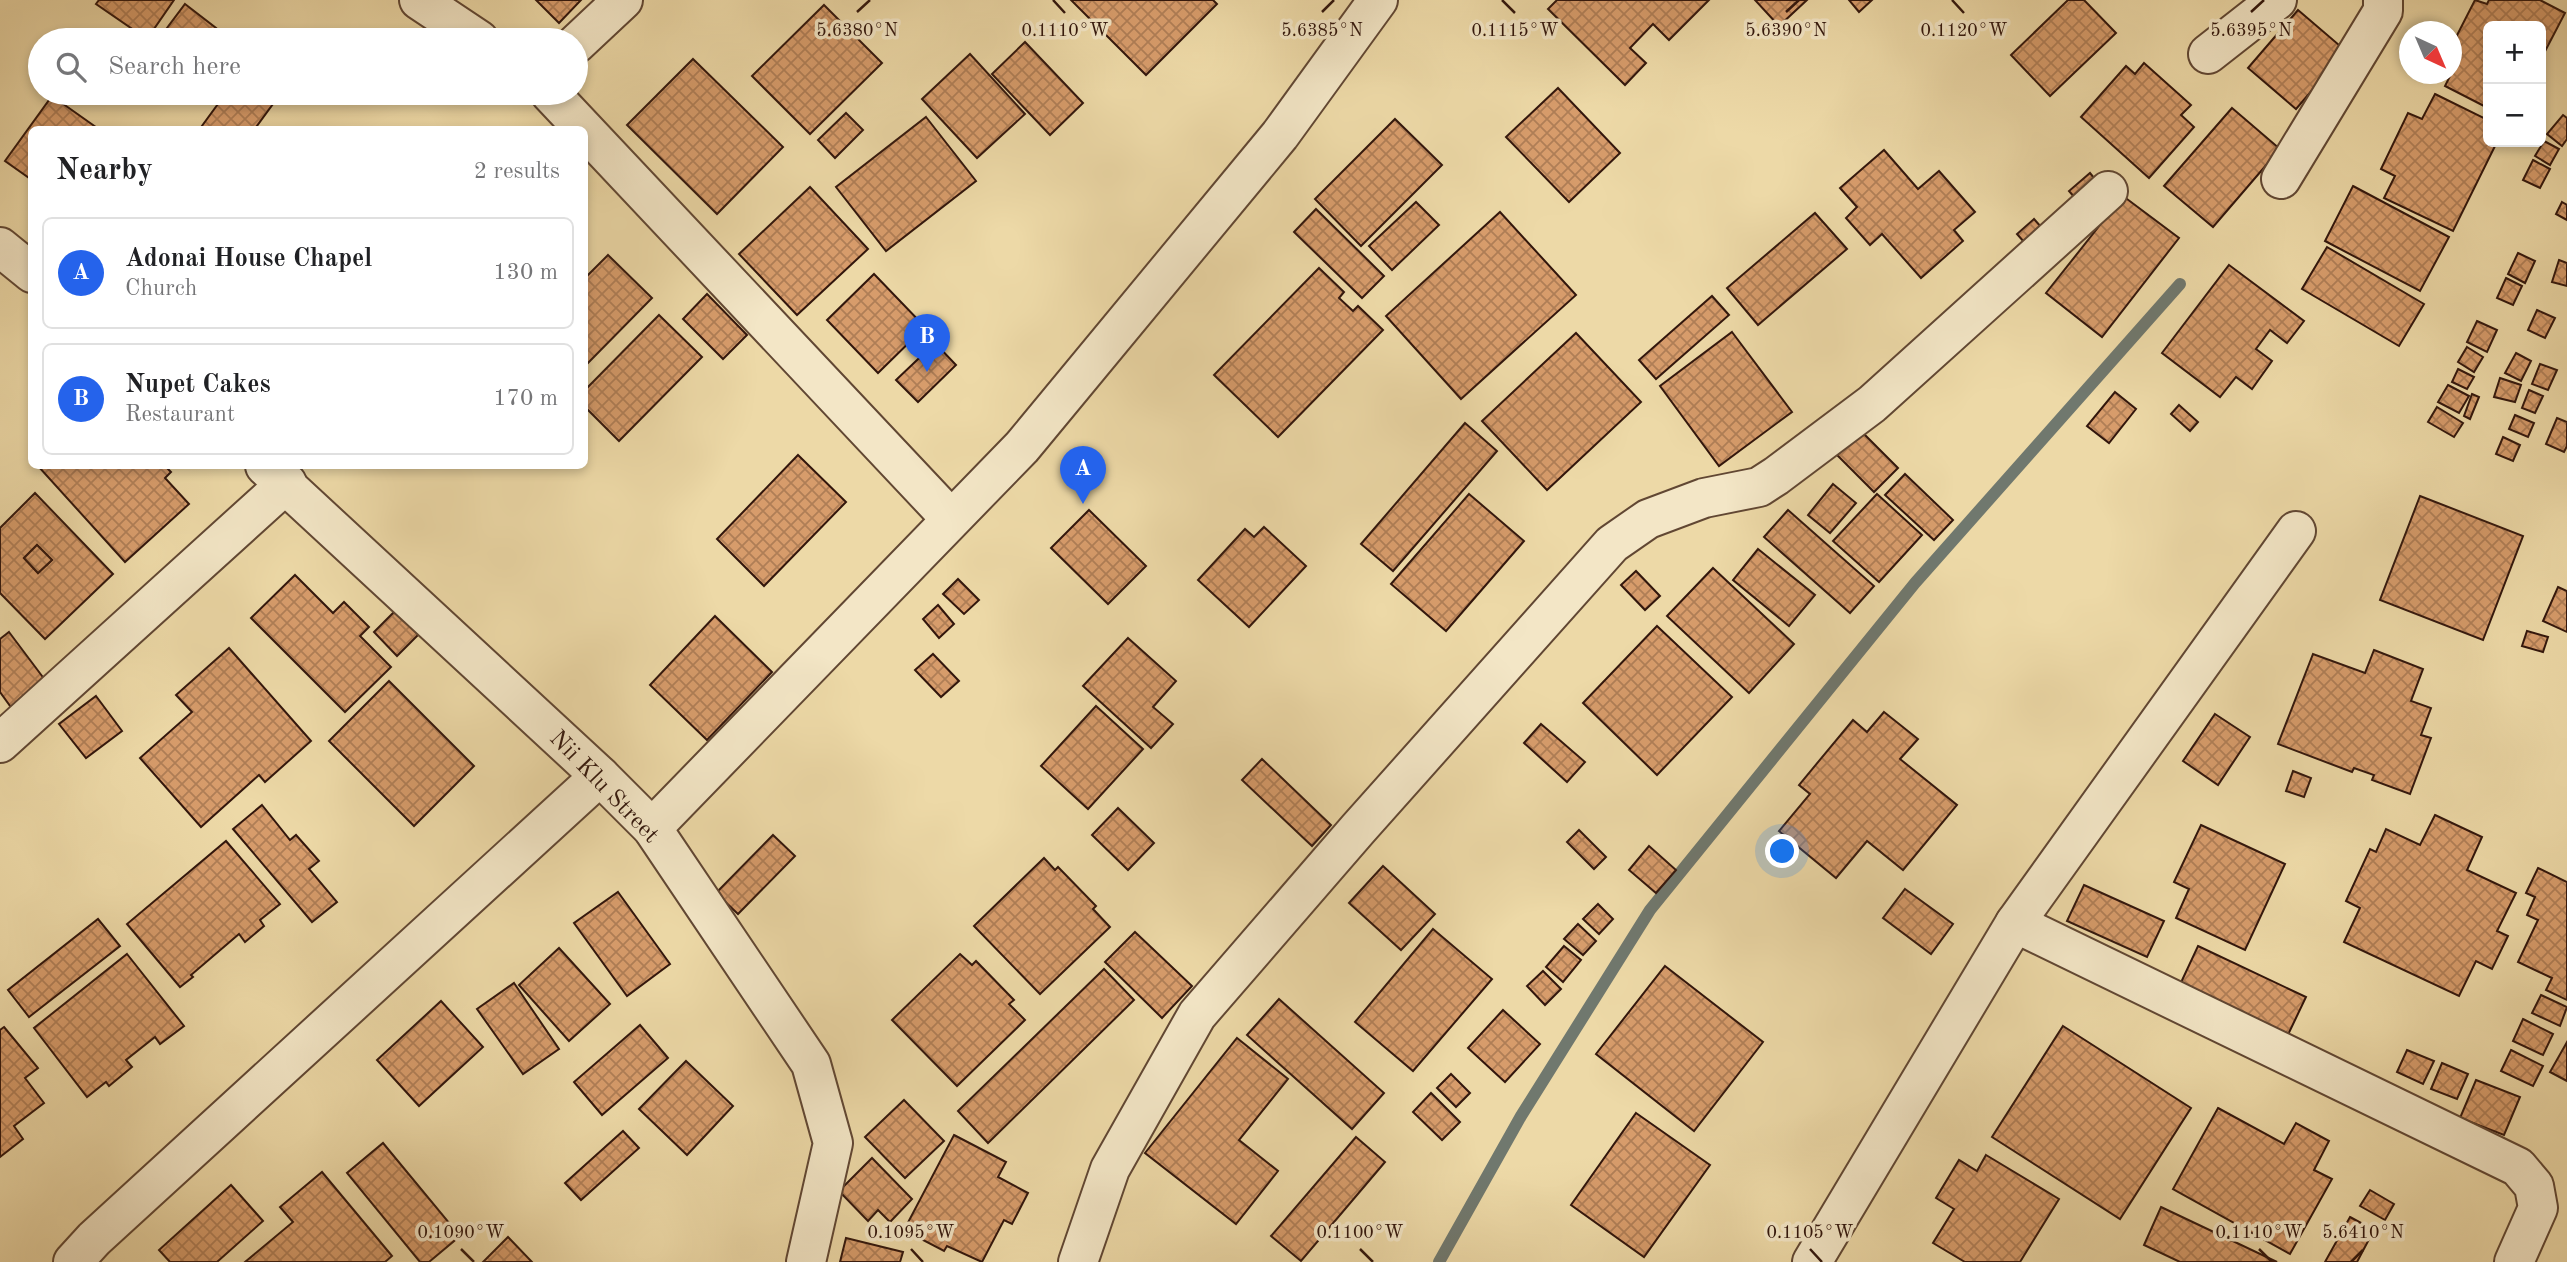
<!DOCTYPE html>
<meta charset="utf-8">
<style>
:root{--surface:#fff;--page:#f6f6f6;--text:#202124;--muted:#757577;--line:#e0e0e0;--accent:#2563eb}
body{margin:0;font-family:"Old Standard TT",serif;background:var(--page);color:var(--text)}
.controls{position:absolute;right:21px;top:21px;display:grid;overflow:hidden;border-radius:10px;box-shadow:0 4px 10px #0003}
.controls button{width:63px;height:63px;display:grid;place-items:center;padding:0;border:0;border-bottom:2px solid var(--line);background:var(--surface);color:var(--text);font:35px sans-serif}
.compass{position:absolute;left:2399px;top:21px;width:63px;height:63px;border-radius:50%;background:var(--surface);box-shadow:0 4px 10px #0003;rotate:136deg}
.you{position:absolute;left:1783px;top:852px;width:24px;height:24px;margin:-18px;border:5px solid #fff;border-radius:50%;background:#1a73e8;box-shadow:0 0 0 10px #1a73e833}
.badge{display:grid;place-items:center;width:46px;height:46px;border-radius:50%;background:var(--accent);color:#fff;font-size:23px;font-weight:700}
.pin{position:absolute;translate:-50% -58px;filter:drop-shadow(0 2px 4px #0008)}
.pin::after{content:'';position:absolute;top:37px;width:24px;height:21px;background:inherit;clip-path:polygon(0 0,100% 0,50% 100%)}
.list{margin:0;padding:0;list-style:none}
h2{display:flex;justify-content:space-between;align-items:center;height:91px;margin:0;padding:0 28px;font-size:30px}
h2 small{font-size:23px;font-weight:400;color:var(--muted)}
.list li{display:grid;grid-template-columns:46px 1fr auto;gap:21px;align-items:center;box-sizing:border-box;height:112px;margin:0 14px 14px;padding:0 14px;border:2px solid var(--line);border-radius:10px}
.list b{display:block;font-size:26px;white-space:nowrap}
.list p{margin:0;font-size:23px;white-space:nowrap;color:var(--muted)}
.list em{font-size:23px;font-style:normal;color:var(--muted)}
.icon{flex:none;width:38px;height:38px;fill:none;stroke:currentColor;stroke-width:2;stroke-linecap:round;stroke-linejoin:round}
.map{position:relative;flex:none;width:2567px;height:1262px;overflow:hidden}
.search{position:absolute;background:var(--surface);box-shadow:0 4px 10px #0003;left:28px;top:28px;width:560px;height:77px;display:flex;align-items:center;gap:18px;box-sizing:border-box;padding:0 24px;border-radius:38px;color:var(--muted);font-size:26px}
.panel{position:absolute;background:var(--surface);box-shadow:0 4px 10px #0003;left:28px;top:126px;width:560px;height:343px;border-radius:10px}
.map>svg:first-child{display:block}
</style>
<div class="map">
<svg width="2567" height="1262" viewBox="0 0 2567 1262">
<defs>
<pattern id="building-cross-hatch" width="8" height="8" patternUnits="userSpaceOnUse" patternTransform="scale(1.75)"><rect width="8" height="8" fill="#d79c6b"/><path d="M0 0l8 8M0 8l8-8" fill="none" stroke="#af7e56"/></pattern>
</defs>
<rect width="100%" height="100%" fill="#edd9a7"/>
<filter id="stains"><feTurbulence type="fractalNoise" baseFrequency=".00286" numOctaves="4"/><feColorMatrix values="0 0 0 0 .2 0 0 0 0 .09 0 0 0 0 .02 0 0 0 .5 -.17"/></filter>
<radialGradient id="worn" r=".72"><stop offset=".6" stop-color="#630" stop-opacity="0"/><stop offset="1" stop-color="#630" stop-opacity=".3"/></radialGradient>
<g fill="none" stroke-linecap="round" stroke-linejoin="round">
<polyline stroke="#70786e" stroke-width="12" points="1439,1262 1521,1116 1650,910 1915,583 2180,284"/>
</g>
<g fill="url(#building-cross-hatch)" stroke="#32160c" stroke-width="2" fill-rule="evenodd">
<polygon points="99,0 174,0 147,39 96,4"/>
<polygon points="536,0 581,0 559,23"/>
<polygon points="1071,0 1213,0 1217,4 1146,75"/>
<polygon points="1557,0 1709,0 1669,40 1653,24 1630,48 1646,63 1625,85 1548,9"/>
<polygon points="1755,0 1807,0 1779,26"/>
<polygon points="1849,0 1872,0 1859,12"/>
<polygon points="2068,0 2084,0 2116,33 2050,96 2011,55"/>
<polygon points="2475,0 2487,4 2489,0 2540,0 2565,13 2541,59 2541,26 2488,26 2488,108 2445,86 2454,68 2452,67 2452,45"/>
<polygon points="185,4 216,28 206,40 158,40"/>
<polygon points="824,5 882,63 810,134 752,76"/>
<polygon points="2298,10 2346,51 2296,109 2248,68"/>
<polygon points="1025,42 1083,103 1050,135 992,74"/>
<polygon points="970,54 1025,114 977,158 922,99"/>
<polygon points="693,59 783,147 717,214 627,125"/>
<polygon points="2144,63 2191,105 2181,115 2194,127 2149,178 2081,117 2126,66 2135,74"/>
<polygon points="1558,88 1620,153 1569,202 1506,137"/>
<polygon points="226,93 281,93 254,130 199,130"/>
<polygon points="2435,94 2488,120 2488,142 2497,142 2453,231 2384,198 2395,176 2381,169 2408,113 2422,119"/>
<polygon points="52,96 100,130 32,130 32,180 5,161"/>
<polygon points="2232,108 2280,149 2213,227 2164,186"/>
<polygon points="846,113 863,130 835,158 818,140"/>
<polygon points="2563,115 2567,118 2567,139 2562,146 2547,134"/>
<polygon points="926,117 976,181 886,251 836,187"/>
<polygon points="1395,119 1442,165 1361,246 1315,199"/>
<polygon points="2544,141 2559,149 2550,165 2535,156"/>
<polygon points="1884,150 1918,189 1939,171 1975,212 1954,230 1963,241 1921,278 1882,234 1870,245 1846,218 1857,207 1840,188"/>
<polygon points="2533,160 2550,169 2540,188 2523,180"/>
<polygon points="2090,173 2103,189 2082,206 2069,191"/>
<polygon points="2353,186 2449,237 2420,291 2325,241"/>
<polygon points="810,187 868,249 797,315 739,254"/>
<polygon points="2123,196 2179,238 2102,337 2046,293"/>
<polygon points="1416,202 1439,225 1392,270 1369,246"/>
<polygon points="2562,202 2567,205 2567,220 2556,214"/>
<polygon points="1316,209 1384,276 1362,298 1294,232"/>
<polygon points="1500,212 1576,295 1461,399 1386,316"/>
<polygon points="1815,213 1847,249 1758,325 1727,288"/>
<polygon points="2034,219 2049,236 2032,251 2017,234"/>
<polygon points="2327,247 2424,304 2399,346 2302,289"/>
<polygon points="2518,253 2535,261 2525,283 2508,274"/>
<polygon points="608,255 652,298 584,367 584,279"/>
<polygon points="2559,260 2567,263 2567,286 2552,282"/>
<polygon points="2229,265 2304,321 2287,343 2270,330 2256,349 2272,361 2252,389 2236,377 2220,397 2162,353"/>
<polygon points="1319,268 1344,292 1339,298 1353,311 1358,306 1383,330 1278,437 1214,375"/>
<polygon points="874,274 925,327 878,373 827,320"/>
<polygon points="2506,278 2522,286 2513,305 2497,298"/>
<polygon points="707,294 747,335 723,359 683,319"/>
<polygon points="1712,296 1729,315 1656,379 1639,360"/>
<polygon points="2537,310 2555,318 2545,338 2528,330"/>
<polygon points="659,315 702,357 619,441 584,406 584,391"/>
<polygon points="2477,321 2497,330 2487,352 2467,342"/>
<polygon points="1732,332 1792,412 1719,466 1660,386"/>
<polygon points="1576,333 1641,402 1547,490 1482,421"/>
<polygon points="935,343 956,365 918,402 896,380"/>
<polygon points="2467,347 2483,357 2474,372 2458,362"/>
<polygon points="2516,353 2531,361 2521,381 2505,373"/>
<polygon points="2540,364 2557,370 2548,390 2532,384"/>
<polygon points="2458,369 2474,377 2467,389 2452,382"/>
<polygon points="2500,378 2521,385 2515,402 2494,397"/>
<polygon points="2448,385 2469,396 2459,413 2438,402"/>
<polygon points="2529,390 2543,396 2535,413 2522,408"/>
<polygon points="2115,392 2136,409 2109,443 2087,426"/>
<polygon points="2472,394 2479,397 2470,419 2464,416"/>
<polygon points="2179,405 2198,422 2190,431 2171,414"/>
<polygon points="2437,407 2463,423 2454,437 2428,422"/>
<polygon points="2515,415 2534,423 2528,437 2509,429"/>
<polygon points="2557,418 2567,422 2567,446 2564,452 2546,444"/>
<polygon points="1465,423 1497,451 1393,571 1361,544"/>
<polygon points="1861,431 1898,468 1874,492 1837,455"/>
<polygon points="2503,437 2520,445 2513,461 2496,454"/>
<polygon points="798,455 846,502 764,586 717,539"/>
<polygon points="38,466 165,466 171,472 165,478 189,504 125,562"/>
<polygon points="1905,474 1953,520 1934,540 1885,495"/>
<polygon points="1833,484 1856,503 1830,533 1808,515"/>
<path d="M 35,493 L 113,574 L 45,639 L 0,593 L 0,528 ZM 37,545 L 52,560 L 38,573 L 24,558 Z"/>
<polygon points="1469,494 1524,541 1446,631 1391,584"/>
<polygon points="1877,494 1922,535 1879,582 1833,541"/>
<polygon points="2420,496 2523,536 2483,640 2380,600"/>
<polygon points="1089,510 1146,566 1108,604 1051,548"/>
<polygon points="1788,510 1874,586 1850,613 1764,537"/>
<polygon points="1264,527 1306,566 1249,627 1198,580 1245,529 1254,537"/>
<polygon points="37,545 52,560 38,573 24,558"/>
<polygon points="1758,549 1815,595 1789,626 1733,580"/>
<polygon points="1713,568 1794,644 1749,693 1667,616"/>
<polygon points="1636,571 1660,596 1645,610 1621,585"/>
<polygon points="295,575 333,613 344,602 369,627 360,636 391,667 345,712 251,618"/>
<polygon points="958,579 979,600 964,614 943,594"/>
<polygon points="2558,587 2567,591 2567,632 2543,621"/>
<polygon points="403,603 426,627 397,656 374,632"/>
<polygon points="938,605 954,624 939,638 923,619"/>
<polygon points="715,616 772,672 707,740 650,685"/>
<polygon points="1657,626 1732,697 1657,775 1583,703"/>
<polygon points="2527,631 2548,637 2543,652 2522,646"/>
<polygon points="9,632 48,684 13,710 0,692 0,639"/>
<polygon points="1128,638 1176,681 1153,707 1173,724 1151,748 1083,686"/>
<polygon points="229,648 311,741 265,782 259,775 201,827 140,758 192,712 176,695"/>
<polygon points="2374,650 2423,669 2411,701 2431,708 2421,735 2431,738 2410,794 2372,780 2374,775 2354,768 2352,772 2278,744 2313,654 2365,673"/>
<polygon points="933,654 959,681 941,697 915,670"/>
<polygon points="389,681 474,766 414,826 329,741"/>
<polygon points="96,696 122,731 86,758 59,724"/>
<polygon points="1096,706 1143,749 1088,809 1041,766"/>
<polygon points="1884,712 1918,739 1900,759 1957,805 1903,870 1867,841 1836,878 1779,831 1810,794 1799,785 1853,720 1867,732"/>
<polygon points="2215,714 2250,737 2218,785 2183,761"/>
<polygon points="1541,724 1585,762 1567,782 1524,743"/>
<polygon points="1262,759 1331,825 1312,846 1242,780"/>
<polygon points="2293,771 2311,778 2304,797 2286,791"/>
<polygon points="262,805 290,840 296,835 319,861 309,869 337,902 312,922 233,829"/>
<polygon points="1118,808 1154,843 1128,870 1092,835"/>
<polygon points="2435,815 2482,837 2467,870 2516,893 2497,931 2508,936 2492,969 2476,961 2459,996 2344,942 2360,908 2346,901 2370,849 2376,852 2386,829 2420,845"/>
<polygon points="2201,825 2285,864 2245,950 2176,918 2189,889 2174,882"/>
<polygon points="1579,830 1606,857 1594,869 1567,842"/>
<polygon points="773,835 795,856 738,914 716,893"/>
<polygon points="226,841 280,904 260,920 264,926 245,942 239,934 191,975 193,977 180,987 127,924"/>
<polygon points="1649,846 1676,870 1656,893 1629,870"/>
<polygon points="1044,858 1055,870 1058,867 1096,906 1093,909 1110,927 1040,994 974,926"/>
<polygon points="1383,866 1435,914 1401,950 1349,903"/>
<polygon points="2538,868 2567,882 2567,1000 2546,990 2552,978 2518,962 2538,920 2527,915 2535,897 2526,893"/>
<polygon points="2084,885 2164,921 2147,957 2067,921"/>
<polygon points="1905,889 1953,924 1931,954 1883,918"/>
<polygon points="618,892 670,964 627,996 574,923"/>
<polygon points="1598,904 1613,919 1599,934 1583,919"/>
<polygon points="98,919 120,946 29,1017 8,990"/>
<polygon points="1578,924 1596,941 1583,955 1564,939"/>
<polygon points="1433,929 1492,979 1413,1071 1355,1022"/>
<polygon points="1135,932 1192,986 1162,1018 1105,962"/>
<polygon points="1564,946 1581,960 1563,982 1546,967"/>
<polygon points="2198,946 2306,997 2285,1041 2177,991"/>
<polygon points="559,948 610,1004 569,1041 519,985"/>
<polygon points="127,954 184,1026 160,1044 155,1037 126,1060 132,1067 109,1086 106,1082 87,1097 34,1028"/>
<polygon points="960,954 972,965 976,961 1014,1000 1009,1004 1025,1020 957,1086 892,1020"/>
<polygon points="1665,966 1763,1042 1694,1131 1596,1054"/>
<polygon points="1104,969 1134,1000 988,1143 958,1111"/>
<polygon points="1543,971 1561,989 1545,1005 1527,986"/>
<polygon points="514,983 559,1049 523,1074 477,1009"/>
<polygon points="2541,995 2567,1007 2560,1026 2532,1013"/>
<polygon points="1279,999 1384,1093 1352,1129 1247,1035"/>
<polygon points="441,1001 483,1047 419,1106 377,1060"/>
<polygon points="1503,1010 1540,1044 1505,1082 1468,1048"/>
<polygon points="2523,1019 2553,1034 2543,1055 2513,1041"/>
<polygon points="640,1025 668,1058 602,1115 574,1082"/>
<polygon points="2063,1026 2191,1108 2120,1219 1992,1137"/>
<polygon points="4,1027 38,1068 25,1078 44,1103 14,1126 23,1139 0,1157 0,1030"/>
<polygon points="1237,1038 1288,1079 1239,1140 1278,1171 1236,1224 1145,1153"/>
<polygon points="2567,1042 2567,1081 2550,1072"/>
<polygon points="2407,1050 2434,1061 2423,1084 2397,1072"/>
<polygon points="2511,1050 2543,1066 2533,1086 2501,1071"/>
<polygon points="686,1061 733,1106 687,1155 639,1109"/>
<polygon points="2442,1063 2468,1074 2457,1099 2431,1089"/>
<polygon points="1451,1074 1470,1093 1456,1107 1437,1088"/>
<polygon points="2476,1080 2520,1097 2504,1135 2460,1118"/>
<polygon points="1431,1093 1460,1122 1442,1140 1413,1112"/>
<polygon points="904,1100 944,1141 905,1178 865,1137"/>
<polygon points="2218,1108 2284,1144 2296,1123 2329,1141 2314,1170 2332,1179 2290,1254 2173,1189"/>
<polygon points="1636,1113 1710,1165 1644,1257 1571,1205"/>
<polygon points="623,1131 639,1148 581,1200 565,1183"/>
<polygon points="954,1135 1006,1162 998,1177 1028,1193 1012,1224 1004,1220 982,1262 947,1246 944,1251 904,1230"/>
<polygon points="1356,1137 1385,1162 1301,1261 1271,1236"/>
<polygon points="383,1143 460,1236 429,1262 420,1262 347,1173"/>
<polygon points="1986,1155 2059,1199 2020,1262 1965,1262 1933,1243 1954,1209 1936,1198 1959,1160 1977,1171"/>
<polygon points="872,1158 912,1199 890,1222 878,1210 868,1221 839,1191"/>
<polygon points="322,1172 392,1256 385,1262 245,1262 293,1222 280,1207"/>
<polygon points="231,1185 263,1221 217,1262 170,1262 159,1250"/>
<polygon points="2370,1190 2394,1204 2385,1220 2360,1206"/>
<polygon points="2161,1207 2277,1262 2180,1262 2144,1245"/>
<polygon points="2350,1217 2374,1230 2357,1262 2325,1262"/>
<polygon points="508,1237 532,1262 483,1262"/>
<polygon points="846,1238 903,1252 900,1262 840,1262"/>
</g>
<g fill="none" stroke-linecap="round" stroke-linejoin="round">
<g stroke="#614733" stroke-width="42">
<g id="street">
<polyline points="419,0 479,40"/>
<polyline points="576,44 623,0"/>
<polyline points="2208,54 2277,0"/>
<polyline points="550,93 951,519"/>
<polyline points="2281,179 2383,11 2383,0"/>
<polyline points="0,247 32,273"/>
<polyline points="265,466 600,776 652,828 811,1064 833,1143 806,1262"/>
<polyline points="0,743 287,483"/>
<polyline points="652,828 1022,447 1280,135 1378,0"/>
<polyline points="2015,923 2518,1167 2534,1186 2538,1208 2514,1262"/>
<polyline points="73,1262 94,1239 600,776"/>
<polyline points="1078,1262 1110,1169 1197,1015 1358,829 1612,544 1648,519 1704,498 1759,487 1776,476 1872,404 2108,191"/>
<polyline points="1812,1262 2015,923 2296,531"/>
</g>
</g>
<use href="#street" stroke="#f3e6c6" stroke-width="38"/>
</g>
<path fill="none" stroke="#32160c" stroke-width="2.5" d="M 1053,0 L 1065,13M 1502,0 L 1515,13M 1952,0 L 1964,13M 857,12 L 870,0M 1322,12 L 1334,0M 1786,12 L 1799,0M 2251,12 L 2264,0M 461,1249 L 474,1262M 911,1249 L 923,1262M 1360,1249 L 1373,1262M 1810,1249 L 1822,1262M 2259,1249 L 2272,1262M 2351,1262 L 2363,1250"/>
<g text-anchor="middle" stroke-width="7" stroke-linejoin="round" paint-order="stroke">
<g font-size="24" fill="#32160c" stroke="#f3e6c6">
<text transform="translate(605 786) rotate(46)" y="8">Nii Klu Street</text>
</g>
</g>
<g font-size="18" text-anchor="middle" fill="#32160c" stroke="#f3e6c6" stroke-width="7" stroke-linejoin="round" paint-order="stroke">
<text x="857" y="36">5.6380°N</text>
<text x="1322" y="36">5.6385°N</text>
<text x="1786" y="36">5.6390°N</text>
<text x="2251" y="36">5.6395°N</text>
<text x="1065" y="36">0.1110°W</text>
<text x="1515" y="36">0.1115°W</text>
<text x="1964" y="36">0.1120°W</text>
<text x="461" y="1238">0.1090°W</text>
<text x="911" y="1238">0.1095°W</text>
<text x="1360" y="1238">0.1100°W</text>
<text x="1810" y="1238">0.1105°W</text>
<text x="2259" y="1238">0.1110°W</text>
<text x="2363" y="1238">5.6410°N</text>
</g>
<rect width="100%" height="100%" filter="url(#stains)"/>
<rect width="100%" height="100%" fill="url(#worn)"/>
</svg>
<div class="controls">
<button>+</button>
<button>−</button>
</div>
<svg class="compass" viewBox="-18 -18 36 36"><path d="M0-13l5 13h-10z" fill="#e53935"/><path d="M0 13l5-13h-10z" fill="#757577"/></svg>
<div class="you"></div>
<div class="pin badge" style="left:1083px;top:504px">A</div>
<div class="pin badge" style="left:927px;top:372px">B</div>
<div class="search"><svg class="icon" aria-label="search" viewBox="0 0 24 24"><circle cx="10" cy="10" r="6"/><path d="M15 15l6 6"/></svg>Search here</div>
<section class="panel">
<h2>Nearby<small>2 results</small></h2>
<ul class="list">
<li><span class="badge">A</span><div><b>Adonai House Chapel</b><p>Church</p></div><em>130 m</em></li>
<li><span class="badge">B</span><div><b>Nupet Cakes</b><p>Restaurant</p></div><em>170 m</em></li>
</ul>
</section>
</div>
